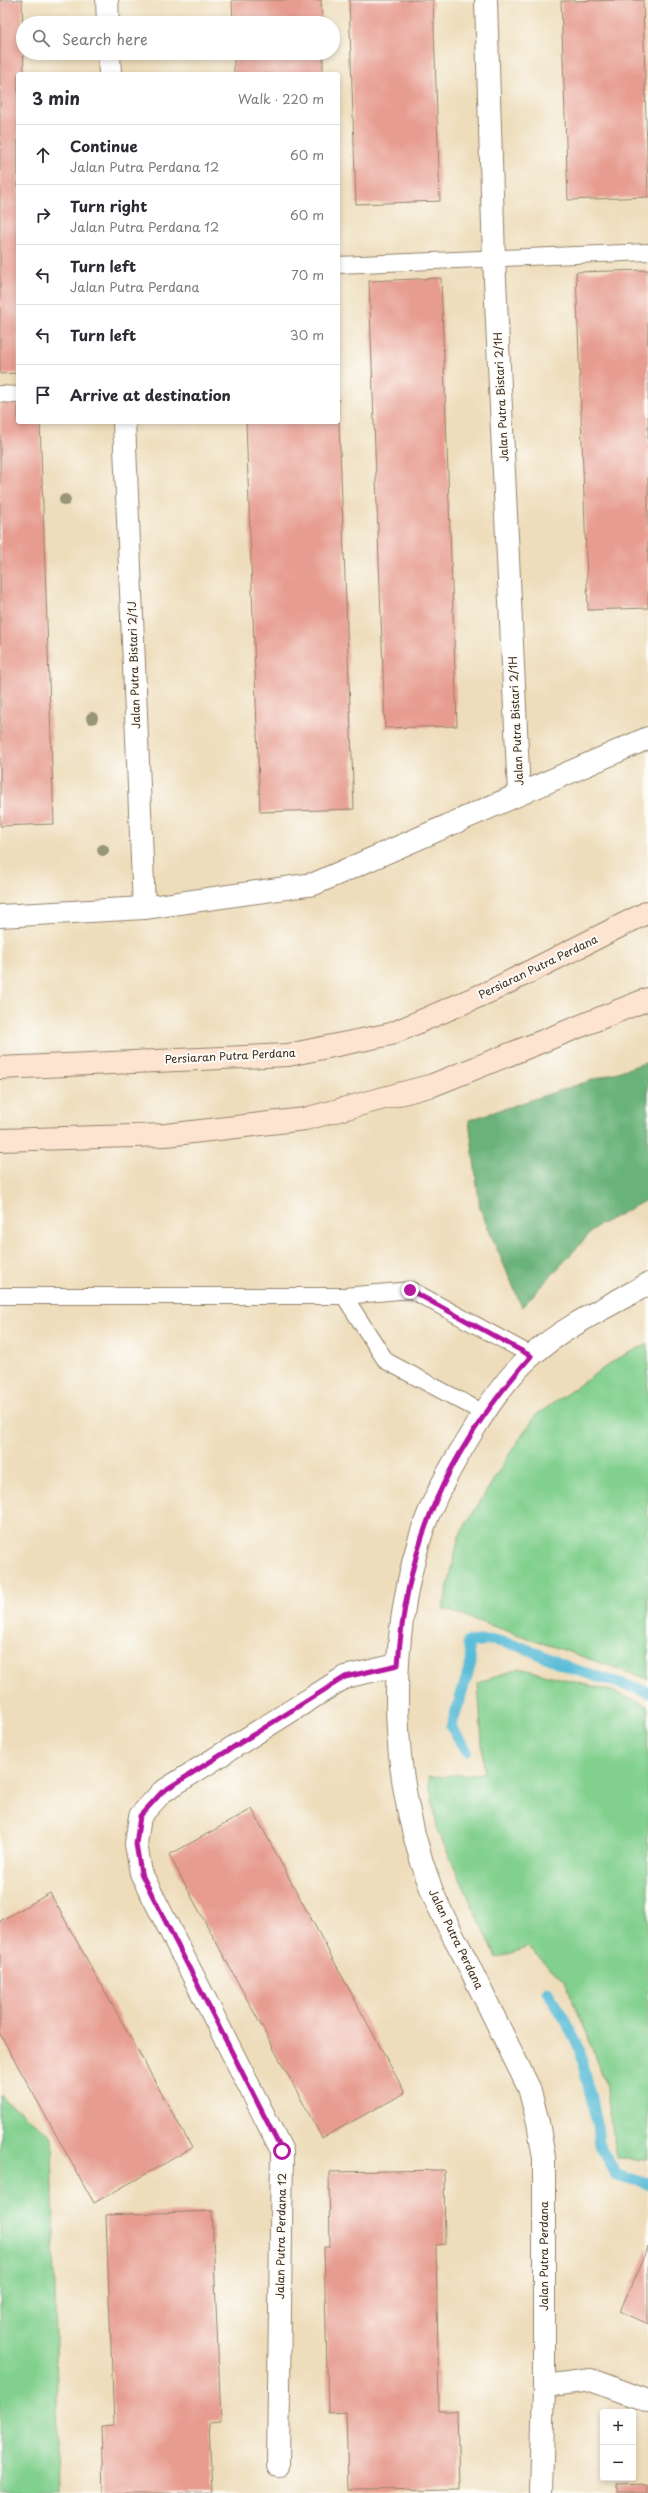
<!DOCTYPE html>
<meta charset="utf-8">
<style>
:root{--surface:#fff;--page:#f7f7f7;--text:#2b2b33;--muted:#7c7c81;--line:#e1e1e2}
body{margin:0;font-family:"Playpen Sans",sans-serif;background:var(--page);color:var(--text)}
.controls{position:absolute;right:12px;bottom:12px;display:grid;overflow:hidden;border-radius:4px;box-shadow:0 2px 6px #0003}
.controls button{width:36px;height:36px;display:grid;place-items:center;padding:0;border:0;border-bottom:1px solid var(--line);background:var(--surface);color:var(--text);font:20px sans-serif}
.stop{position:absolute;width:12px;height:12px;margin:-9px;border:3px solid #b5179e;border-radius:50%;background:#fff}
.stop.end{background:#b5179e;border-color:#fff;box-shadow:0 1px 4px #0008}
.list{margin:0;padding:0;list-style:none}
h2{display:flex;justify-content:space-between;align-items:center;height:52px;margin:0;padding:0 16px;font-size:17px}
h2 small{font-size:13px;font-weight:400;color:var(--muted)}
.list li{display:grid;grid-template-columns:26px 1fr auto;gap:12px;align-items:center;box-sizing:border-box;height:60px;padding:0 16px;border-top:1px solid var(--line)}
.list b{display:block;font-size:15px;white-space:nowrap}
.list p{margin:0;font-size:13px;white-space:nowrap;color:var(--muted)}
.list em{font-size:13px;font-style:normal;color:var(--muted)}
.icon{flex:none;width:22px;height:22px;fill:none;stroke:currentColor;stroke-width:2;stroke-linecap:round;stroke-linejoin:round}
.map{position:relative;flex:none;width:648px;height:2493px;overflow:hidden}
.search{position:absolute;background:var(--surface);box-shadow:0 2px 6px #0003;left:16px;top:16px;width:324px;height:44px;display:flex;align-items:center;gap:10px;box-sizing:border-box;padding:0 14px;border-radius:22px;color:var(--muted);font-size:15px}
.panel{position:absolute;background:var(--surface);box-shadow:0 2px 6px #0003;left:16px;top:72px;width:324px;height:352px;border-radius:4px}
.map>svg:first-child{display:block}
</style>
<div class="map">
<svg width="648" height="2493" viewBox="0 0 648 2493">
<rect width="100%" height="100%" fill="#fdfcf7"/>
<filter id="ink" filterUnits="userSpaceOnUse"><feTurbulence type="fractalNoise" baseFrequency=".025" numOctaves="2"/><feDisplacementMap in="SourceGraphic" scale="8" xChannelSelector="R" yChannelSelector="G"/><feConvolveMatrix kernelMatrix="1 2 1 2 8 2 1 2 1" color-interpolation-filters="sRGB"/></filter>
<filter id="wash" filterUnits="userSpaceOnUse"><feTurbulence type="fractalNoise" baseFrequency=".012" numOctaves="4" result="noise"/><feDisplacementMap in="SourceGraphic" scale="16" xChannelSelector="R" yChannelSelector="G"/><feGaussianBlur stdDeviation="0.9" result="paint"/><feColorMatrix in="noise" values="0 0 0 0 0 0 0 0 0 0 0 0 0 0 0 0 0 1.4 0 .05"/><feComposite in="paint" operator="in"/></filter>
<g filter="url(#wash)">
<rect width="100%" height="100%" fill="#edb"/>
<g fill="#82d08e" stroke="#5e7d56">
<polygon points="648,1344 648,1679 443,1609 459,1536 508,1456 536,1415 618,1358"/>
<polygon points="519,1668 612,1691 648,1706 648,2159 617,2158 605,2083 587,2034 565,1982 528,1947 497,1958 438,1832 428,1777 484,1773 478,1683"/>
<polygon points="0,2096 52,2137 59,2493 0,2493"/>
</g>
<polygon fill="#69b279" stroke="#526e4c" points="648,1062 648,1199 596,1227 522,1307 480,1209 469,1120"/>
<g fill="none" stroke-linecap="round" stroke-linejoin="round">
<g stroke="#58bcd7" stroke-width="11">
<polyline points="467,1751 451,1727 471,1663 468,1642 493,1640 522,1647 573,1669 648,1692"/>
<polyline points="547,1991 566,2021 579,2048 597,2123 599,2144 617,2175 648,2184"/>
</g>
</g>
<g id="blocks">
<g fill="#e79c90">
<polygon points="0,0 22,0 24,74 18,74 18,373 0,374"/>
<polygon points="232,0 321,0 322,23 233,23"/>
<polygon points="349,0 433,0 440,201 356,204"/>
<polygon points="643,0 648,197 568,200 561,1"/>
<rect x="234" y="53" width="89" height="21"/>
<polygon points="648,270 648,608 588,610 576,272"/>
<polygon points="441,278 457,726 385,728 369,281"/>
<polygon points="338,398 354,809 260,812 246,422 338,422"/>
<polygon points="18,401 18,422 40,422 54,824 0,826 0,402"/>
<polygon points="252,1809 405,2093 322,2138 169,1855"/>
<polygon points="50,1893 192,2148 94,2203 0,2034 0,1921"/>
<polygon points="444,2170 445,2244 436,2245 439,2411 457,2411 459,2489 348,2490 346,2412 328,2413 324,2247 330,2247 329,2172"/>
<polygon points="212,2211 221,2421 209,2422 212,2493 103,2493 101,2426 114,2425 106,2215"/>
<polygon points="648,2247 648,2324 620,2311"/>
<polygon points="648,2484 648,2493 617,2493 617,2485"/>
</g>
</g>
</g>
<g filter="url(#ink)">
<use href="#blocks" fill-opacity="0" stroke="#94846c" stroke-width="1"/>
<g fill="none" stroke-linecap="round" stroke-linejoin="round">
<g stroke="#94846c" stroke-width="18">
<g id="lane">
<polyline points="338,265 648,252"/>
<polyline points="0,394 18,395"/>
<polyline points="0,1296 344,1296 411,1290 531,1355"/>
<polyline points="344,1296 386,1361 484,1413"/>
</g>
</g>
<g stroke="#94846c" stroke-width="24">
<g id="street">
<polyline points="107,0 108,23"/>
<polyline points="486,0 494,258 519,794"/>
<polyline points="109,53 110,74"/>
<polyline points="124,422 144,908"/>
<polyline points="0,916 144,908 314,884 648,738"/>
<polyline points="544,2386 591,2380 648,2401"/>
<polyline points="278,2466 282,2151 141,1873 136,1844 140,1816 162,1792 345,1677 397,1665"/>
<path d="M 541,2493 L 544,2386 L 544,2158 L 538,2122 L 529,2088 C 507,2043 485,1999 463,1954 C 452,1933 440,1912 432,1891 C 390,1781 386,1653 419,1541 C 430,1503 451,1466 472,1432 C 487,1407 510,1374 532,1355 C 567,1325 609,1306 648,1284"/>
</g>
</g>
<g stroke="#94846c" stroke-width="24">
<g id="secondary">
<polyline points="0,1068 288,1055 391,1034 493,990 648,912"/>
<polyline points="0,1140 166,1135 305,1119 433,1085 648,999"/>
</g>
</g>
<use href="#lane" stroke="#fff" stroke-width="16"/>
<use href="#street" stroke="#fff" stroke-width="22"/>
<use href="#secondary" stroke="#fde4d1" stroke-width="22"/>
</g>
<g fill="#979677">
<circle cx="65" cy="500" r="6"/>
<circle cx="92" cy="718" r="6"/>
<circle cx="103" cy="850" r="6"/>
</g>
</g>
<g fill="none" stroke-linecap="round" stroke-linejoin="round" filter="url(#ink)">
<path stroke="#b5179e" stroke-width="5" d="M 282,2151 L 141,1873 L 136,1844 L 140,1816 L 162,1792 L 345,1677 L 398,1665 C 407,1538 448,1451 531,1356 L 410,1290"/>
</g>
<g text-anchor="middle" stroke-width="4" stroke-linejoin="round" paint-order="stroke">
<g font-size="11" fill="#3b2a1e" stroke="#fdfcf7">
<text transform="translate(501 397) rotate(-93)" y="4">Jalan Putra Bistari 2/1H</text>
<text transform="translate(134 665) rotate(-92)" y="4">Jalan Putra Bistari 2/1J</text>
<text transform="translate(516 721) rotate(-93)" y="4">Jalan Putra Bistari 2/1H</text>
<text transform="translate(538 967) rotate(-26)" y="4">Persiaran Putra Perdana</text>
<text transform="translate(230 1056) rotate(-3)" y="4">Persiaran Putra Perdana</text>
<text transform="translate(456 1939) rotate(64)" y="4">Jalan Putra Perdana</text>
<text transform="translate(281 2236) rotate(-89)" y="4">Jalan Putra Perdana 12</text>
<text transform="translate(544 2256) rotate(-90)" y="4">Jalan Putra Perdana</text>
</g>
</g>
</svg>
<div class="controls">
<button>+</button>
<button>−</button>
</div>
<div class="stop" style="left:282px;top:2151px"></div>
<div class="stop end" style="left:410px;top:1290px"></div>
<div class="search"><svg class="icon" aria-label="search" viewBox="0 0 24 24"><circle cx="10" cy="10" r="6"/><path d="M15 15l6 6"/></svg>Search here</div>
<section class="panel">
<h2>3 min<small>Walk · 220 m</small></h2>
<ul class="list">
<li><svg class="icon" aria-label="ahead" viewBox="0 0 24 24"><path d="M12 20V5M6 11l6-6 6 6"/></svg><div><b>Continue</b><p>Jalan Putra Perdana 12</p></div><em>60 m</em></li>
<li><svg class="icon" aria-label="right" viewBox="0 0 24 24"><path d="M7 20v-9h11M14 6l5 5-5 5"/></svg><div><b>Turn right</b><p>Jalan Putra Perdana 12</p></div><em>60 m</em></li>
<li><svg class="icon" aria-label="left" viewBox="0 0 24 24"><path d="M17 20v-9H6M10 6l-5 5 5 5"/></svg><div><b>Turn left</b><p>Jalan Putra Perdana</p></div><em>70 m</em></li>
<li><svg class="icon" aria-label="left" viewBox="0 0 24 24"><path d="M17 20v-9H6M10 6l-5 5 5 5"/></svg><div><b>Turn left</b></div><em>30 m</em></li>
<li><svg class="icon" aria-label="arrive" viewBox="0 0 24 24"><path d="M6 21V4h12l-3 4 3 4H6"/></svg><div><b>Arrive at destination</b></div></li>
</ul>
</section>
</div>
